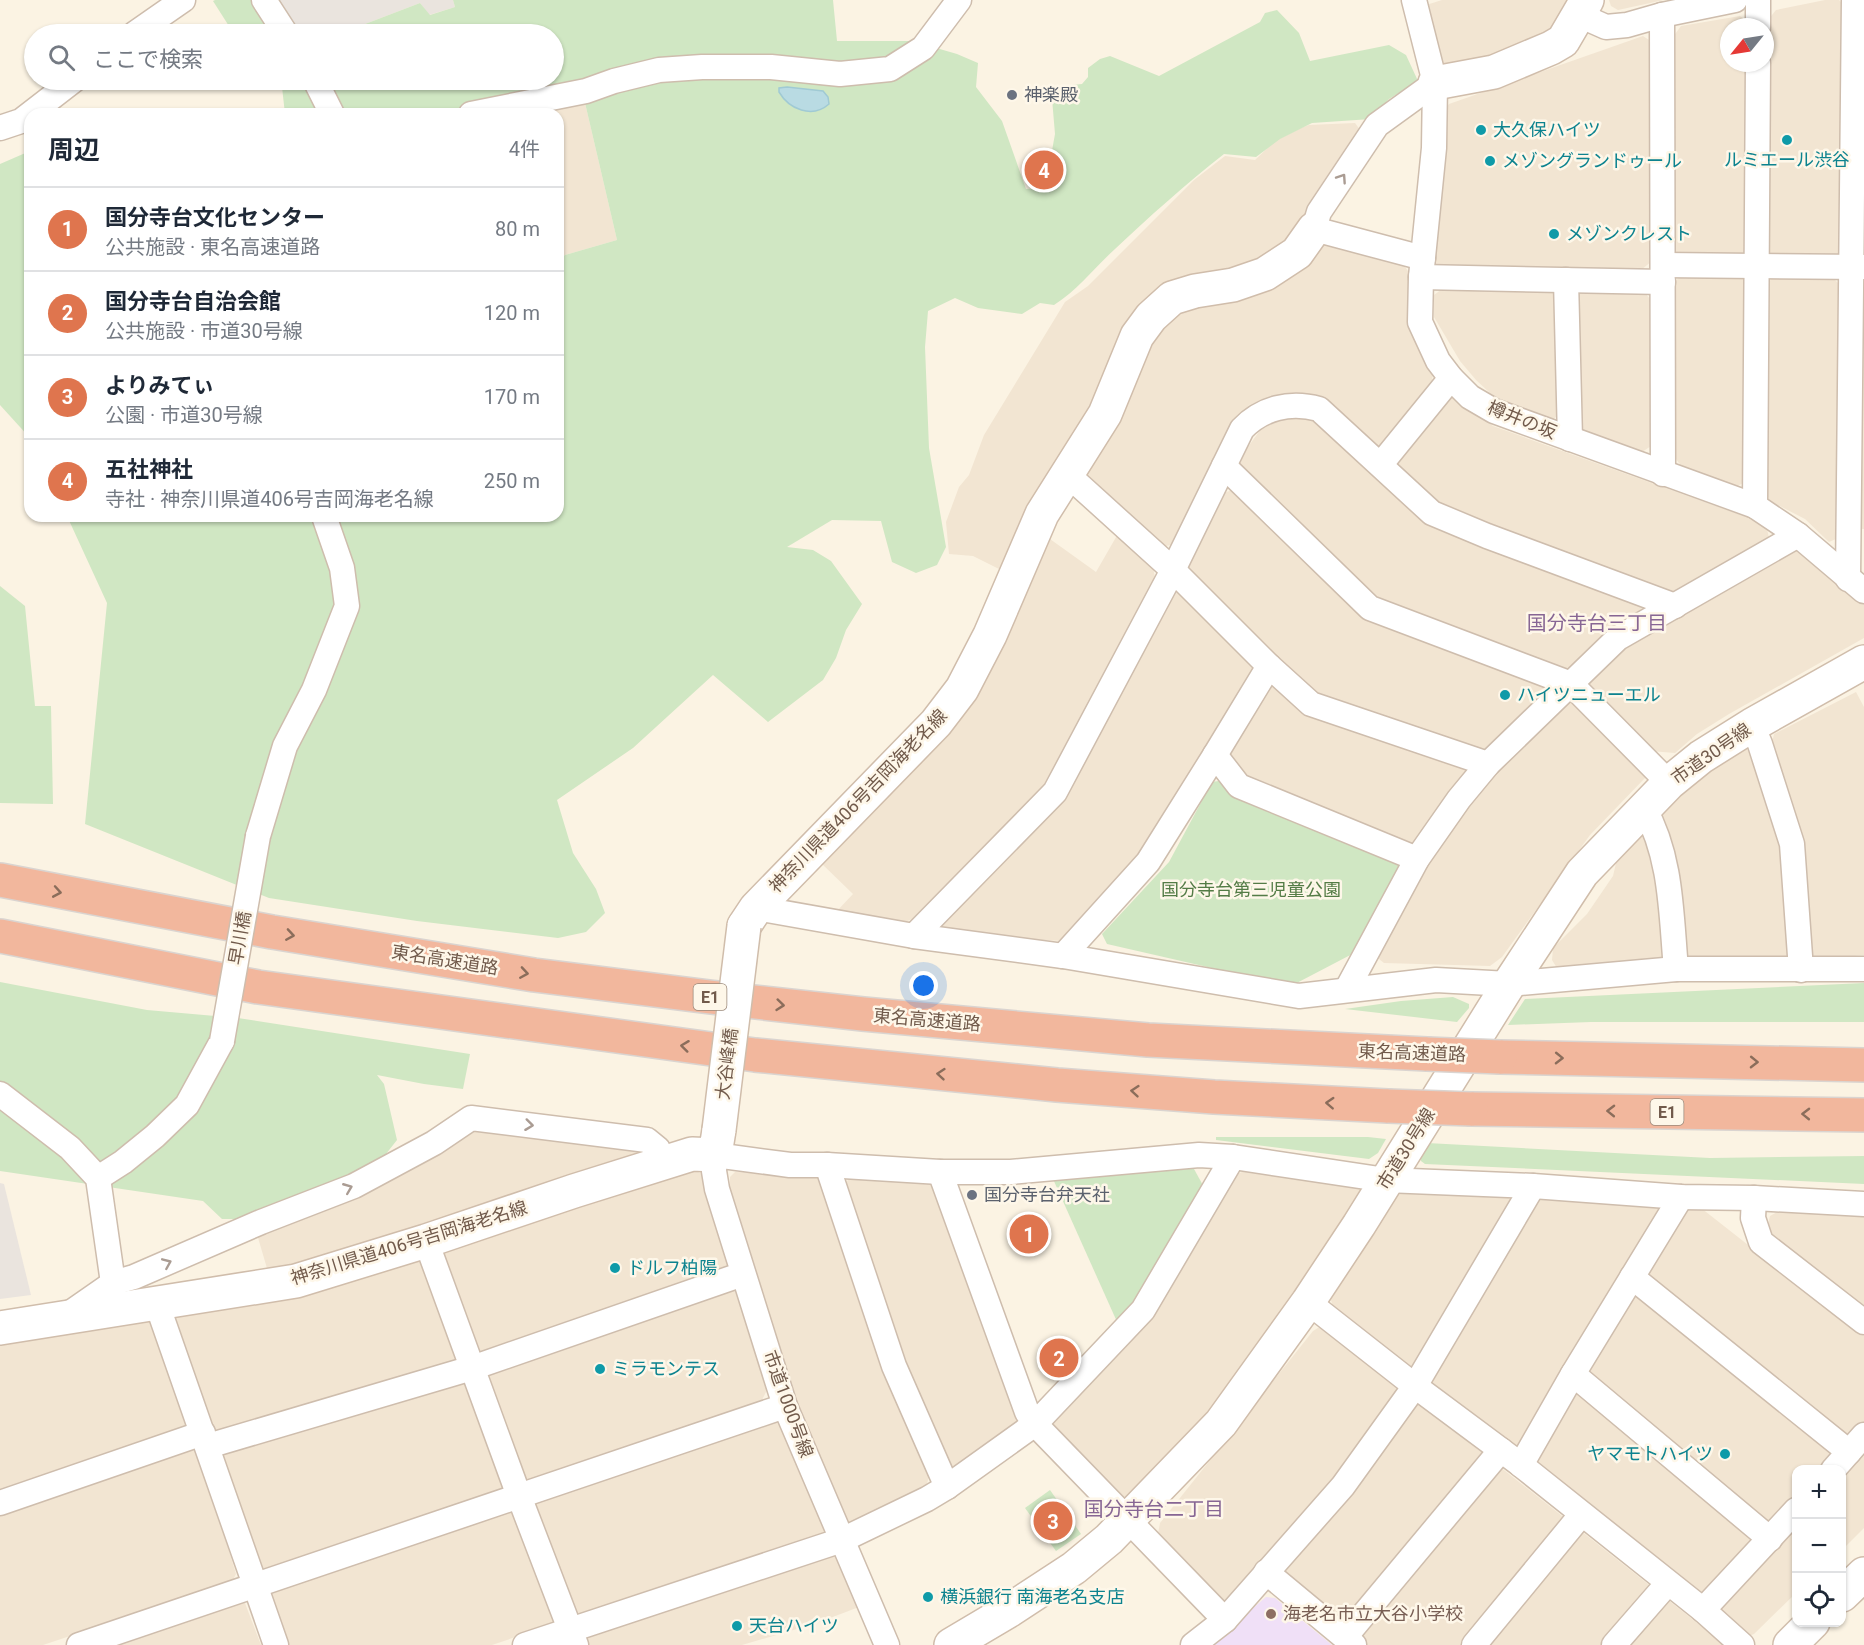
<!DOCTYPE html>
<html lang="ja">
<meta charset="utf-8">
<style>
:root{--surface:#fff;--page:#f2f2f3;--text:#1f2937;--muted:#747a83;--line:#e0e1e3;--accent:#df754e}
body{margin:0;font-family:Roboto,"Noto Sans JP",sans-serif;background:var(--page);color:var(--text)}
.controls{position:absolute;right:18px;bottom:18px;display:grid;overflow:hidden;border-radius:12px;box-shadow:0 2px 4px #0004}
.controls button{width:54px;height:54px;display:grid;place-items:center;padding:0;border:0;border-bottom:2px solid var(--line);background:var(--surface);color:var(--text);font:30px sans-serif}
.compass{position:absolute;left:1720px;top:18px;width:54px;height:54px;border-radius:50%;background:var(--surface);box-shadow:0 2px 4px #0004;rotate:240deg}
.you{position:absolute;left:924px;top:986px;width:21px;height:21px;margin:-15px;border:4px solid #fff;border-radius:50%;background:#1a73e8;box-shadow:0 0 0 9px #1a73e833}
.badge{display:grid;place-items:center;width:39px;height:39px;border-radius:50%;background:var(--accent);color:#fff;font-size:20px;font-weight:700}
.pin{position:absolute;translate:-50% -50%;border:3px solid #fff;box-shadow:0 2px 6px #0006}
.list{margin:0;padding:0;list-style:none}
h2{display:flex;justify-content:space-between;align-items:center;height:78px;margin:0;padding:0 24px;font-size:26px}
h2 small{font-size:20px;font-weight:400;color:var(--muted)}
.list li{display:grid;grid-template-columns:39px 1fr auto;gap:18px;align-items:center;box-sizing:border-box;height:84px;padding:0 24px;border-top:2px solid var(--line)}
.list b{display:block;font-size:22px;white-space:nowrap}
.list p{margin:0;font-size:20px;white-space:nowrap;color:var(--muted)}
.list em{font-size:20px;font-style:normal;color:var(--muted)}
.icon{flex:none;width:33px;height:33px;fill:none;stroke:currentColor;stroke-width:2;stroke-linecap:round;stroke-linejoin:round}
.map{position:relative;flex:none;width:1864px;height:1645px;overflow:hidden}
.search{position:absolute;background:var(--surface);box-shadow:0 2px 4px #0004;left:24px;top:24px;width:540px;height:66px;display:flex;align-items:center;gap:15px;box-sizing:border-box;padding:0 21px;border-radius:33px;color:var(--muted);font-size:22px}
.panel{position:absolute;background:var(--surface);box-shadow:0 2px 4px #0004;left:24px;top:108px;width:540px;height:414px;border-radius:18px}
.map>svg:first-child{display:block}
</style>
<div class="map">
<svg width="1864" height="1645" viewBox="0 0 1864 1645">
<rect width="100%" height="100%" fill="#fbf3e3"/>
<g fill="#f2e5d2">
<polygon points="1442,0 1568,0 1547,36 1452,74 1442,68 1423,6"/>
<polygon points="1609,0 1664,0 1618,10 1611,6"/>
<polygon points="1825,0 1839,0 1843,4 1843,250 1836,257 1773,257 1767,249 1768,20 1776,10"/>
<polygon points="1740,16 1751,24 1751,27 1729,27 1729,63 1751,63 1748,250 1741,257 1677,255 1672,249 1673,37 1681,26"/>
<polygon points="1643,36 1652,42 1652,261 1641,270 1439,268 1431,259 1442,113 1449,104"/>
<polygon points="582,90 617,240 565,255 558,261 558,114 505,114"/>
<polygon points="1355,123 1364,135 1282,253 1173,288 1007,573 973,556 949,554 946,522 959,487 969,475 984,435 1065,302 1088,286 1194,180 1225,156 1255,160 1281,135 1309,125"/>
<polygon points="1322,242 1401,261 1410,274 1407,307 1409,325 1433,372 1432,382 1386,442 1377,448 1316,395 1257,402 1249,405 1171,545 1161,547 1081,479 1143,358 1159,332 1171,319"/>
<polygon points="1680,277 1742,278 1749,286 1748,480 1736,487 1682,467 1673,455 1672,284"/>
<polygon points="1772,278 1834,279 1842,287 1838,538 1829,542 1805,519 1770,501 1764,489 1766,286"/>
<polygon points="1864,287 1864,529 1861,529"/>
<polygon points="1442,289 1554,291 1559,300 1561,413 1552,420 1504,401 1490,393 1476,380 1460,361 1434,317 1434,295"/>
<polygon points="1581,292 1644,292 1650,299 1651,446 1642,452 1582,430 1577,421 1574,298"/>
<polygon points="1459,396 1493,426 1766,524 1769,538 1686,590 1669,592 1436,508 1392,460 1451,397"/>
<polygon points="1298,413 1312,414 1430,523 1646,607 1644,612 1580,664 1564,669 1381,599 1242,476 1237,468 1242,455 1264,425"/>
<polygon points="1232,490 1370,613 1547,684 1548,693 1497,746 1477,750 1316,696 1184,573 1221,494"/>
<polygon points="1119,532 1152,563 1156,582 1046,783 912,919 903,923 836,912 853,894 820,862 968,700 1050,539 1096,572"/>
<polygon points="1803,547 1864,604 1864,638 1729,714 1697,734 1675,753 1650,751 1589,690 1588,677 1620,647 1785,551"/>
<polygon points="1180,590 1256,668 1148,855 1065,941 1018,939 938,930 937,921 1058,796 1170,596"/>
<polygon points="1275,682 1464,765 1467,777 1423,839 1410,844 1260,789 1226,759 1266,685"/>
<polygon points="1856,692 1864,707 1864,955 1815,960 1809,953 1771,747 1774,734"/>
<polygon points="1576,700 1645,765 1645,778 1590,835 1502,957 1490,966 1384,963 1379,959 1377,952 1402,902 1465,805 1562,702"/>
<polygon points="1746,746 1756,748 1784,840 1792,947 1786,957 1693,961 1684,954 1676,874 1661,813 1702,776"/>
<polygon points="1644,830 1650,834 1665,952 1660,962 1557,968 1552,960 1553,948 1587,914 1613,876 1617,859"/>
<polygon points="474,1124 643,1147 647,1154 269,1275 256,1231"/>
<polygon points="692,1169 702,1174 730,1261 726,1270 485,1355 475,1351 440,1248"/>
<polygon points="1247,1170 1361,1188 1361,1200 1219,1409 1131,1499 1120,1497 1054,1431 1052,1421 1230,1181 1237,1174"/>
<polygon points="735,1172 772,1173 817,1177 823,1181 929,1476 926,1488 857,1524 845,1521 795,1399 730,1191 730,1177"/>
<polygon points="849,1178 932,1182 1018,1414 1016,1425 955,1472 947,1470 926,1429 844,1187"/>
<polygon points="1411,1187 1664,1207 1527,1447 1515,1450 1334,1311 1331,1300 1396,1191"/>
<polygon points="1691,1205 1701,1208 1864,1336 1864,1424 1823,1469 1796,1470 1796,1499 1700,1600 1542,1473 1537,1460 1574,1394 1684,1210"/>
<polygon points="1781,1210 1864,1216 1864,1316 1771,1239 1767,1229 1770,1216"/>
<polygon points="412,1261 425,1263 456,1354 455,1363 211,1434 171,1317"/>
<polygon points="733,1287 740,1290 768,1388 762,1400 531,1481 524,1479 486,1382 487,1374"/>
<polygon points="152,1316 189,1422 182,1433 0,1493 0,1342"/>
<polygon points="1321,1326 1401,1387 1342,1478 1221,1606 1157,1539 1160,1523 1313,1331"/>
<polygon points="465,1381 506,1482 501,1491 268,1571 259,1568 218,1454"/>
<polygon points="1416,1404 1422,1405 1725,1645 1365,1645 1282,1570"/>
<polygon points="774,1421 783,1423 829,1525 823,1536 583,1614 576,1613 534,1507 538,1500"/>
<polygon points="1864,1444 1864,1528 1842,1550 1842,1471"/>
<polygon points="186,1445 200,1455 236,1574 232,1582 43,1645 0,1645 0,1512"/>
<polygon points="512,1511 556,1621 551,1625 492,1645 282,1645 266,1599 272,1586"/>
<polygon points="1796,1520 1796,1593 1754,1634 1749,1636 1718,1607"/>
<polygon points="830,1555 838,1556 859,1607 817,1623 742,1645 585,1645 584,1633"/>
<polygon points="235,1602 245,1603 261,1645 105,1645"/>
</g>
<g fill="#eae4de">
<polygon points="273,0 453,0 455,7 429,15 420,3 339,34 297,34"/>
<polygon points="0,1183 4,1184 31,1295 0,1299"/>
</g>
<polygon fill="#f0e0f7" points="1266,1597 1275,1598 1332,1645 1210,1645"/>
<g fill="#d0e7c3">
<polygon points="215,0 273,0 297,34 234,34 213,1"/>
<path d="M 453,0 L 833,0 L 837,41 L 912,41 L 957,54 L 978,63 L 976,87 L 1002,121 L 1026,189 L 1040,188 L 1057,174 L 1051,156 L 1055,134 L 1051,87 L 1082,84 L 1088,77 L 1088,68 L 1100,59 L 1110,56 L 1159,76 L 1260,22 L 1265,13 L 1277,10 L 1299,33 L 1310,61 L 1389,45 L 1406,55 L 1418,81 L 1389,99 L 1371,119 L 1312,123 L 1280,139 L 1256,157 L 1224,154 C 1186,184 1150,216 1115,249 C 1094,268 1078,290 1054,305 L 1040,303 L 1022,314 L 978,308 L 955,298 L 928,311 L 925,347 L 929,448 L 946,547 L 937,565 L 916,573 L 892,562 L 881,521 L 832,520 L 787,547 L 813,550 L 831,561 L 862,604 L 846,630 L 836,658 L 823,680 L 768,722 L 713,675 L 633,748 L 557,800 L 573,853 L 596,889 L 605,913 L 586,932 L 558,938 L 417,921 L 269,898 L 85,824 L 107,603 L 67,516 L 558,516 L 558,261 L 565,255 L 617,240 L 582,90 L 505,114 L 285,114 L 282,87 L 275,80 L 554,80 L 554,34 L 339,34 L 420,3 L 430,15 L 455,7 Z"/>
<polygon points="30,151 30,438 0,405 0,164"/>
<polygon points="0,586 25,606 35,706 51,706 53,804 0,803"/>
<polygon points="1225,780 1398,863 1400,873 1358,951 1291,986 1107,944 1102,934 1169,862 1212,782"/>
<polygon points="0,982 147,1010 238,1018 470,1054 463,1089 424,1084 377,1075 384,1084 397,1140 382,1159 353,1179 243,1219 222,1219 203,1201 0,1171"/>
<polygon points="1864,983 1864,1022 1591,1022 1508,1025 1525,999"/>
<polygon points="1453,997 1469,1004 1469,1008 1457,1022 1345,1009 1401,1001"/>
<polygon points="1216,1137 1368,1137 1386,1139 1378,1153 1369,1159 1216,1140"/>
<polygon points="1427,1143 1710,1158 1864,1156 1864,1184 1425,1164 1421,1161 1420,1155"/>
<polygon points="1190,1168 1194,1169 1205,1189 1126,1316 1118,1324 1053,1179"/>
<polygon points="1050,1490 1081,1534 1056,1551 1025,1508"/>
</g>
<path fill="#b9dbe3" stroke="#a0cad4" stroke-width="1.5" d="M 787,87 L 823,91 L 828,97 L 829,104 C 812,119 789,109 779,92 L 779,88 Z"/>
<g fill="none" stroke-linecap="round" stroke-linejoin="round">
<g stroke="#cebdad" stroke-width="27">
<g id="street">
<polyline points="264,0 286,34"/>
<polyline points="1414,0 1435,83 1434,148 1421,277 1420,322 1438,361 1451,378 1470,397 1494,411 1755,506 1798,535 1864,591"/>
<polyline points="1579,15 1606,27 1627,25 1662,15 1735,0"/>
<polyline points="1662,15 1663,474"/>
<polyline points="1758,27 1758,0"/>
<polyline points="134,34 183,0"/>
<polyline points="315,80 332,114"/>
<polyline points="471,114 586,91 614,81 659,70 702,67 771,67 840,74 890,69 923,48 959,0"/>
<polyline points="0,128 21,121 74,80"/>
<polyline points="1423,258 1314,229 1319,212 1377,125 1435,83"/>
<polyline points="1663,265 1864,267"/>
<polyline points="1421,277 1663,282"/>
<polyline points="1566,280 1570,439"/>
<polyline points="1381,464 1451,378"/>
<polyline points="1224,466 1370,608 1571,684 1669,783"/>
<polyline points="1068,475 1173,570 1269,666 1311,704 1488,764"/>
<polyline points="1755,506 1758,63"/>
<polyline points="1848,579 1854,0"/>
<polyline points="1752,725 1760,744 1792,844 1801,970"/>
<polyline points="1215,755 1239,786 1417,859"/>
<path d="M 1644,808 C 1672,857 1671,915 1676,969"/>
<polyline points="258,836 285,746 314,690 347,606 342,568 324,516"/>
<polyline points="756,908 914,936 1063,956 1299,996 1436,980 1509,984 1676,969 1864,969"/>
<path d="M 914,936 L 1055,792 L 1173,570 L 1242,429 C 1262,408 1290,401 1319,409 L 1432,513 L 1487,536 L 1675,606"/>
<polyline points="1063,956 1148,862 1215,755 1269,666"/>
<polyline points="1347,989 1417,859 1459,799 1488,764 1618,638 1798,535"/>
<polyline points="0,1094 70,1148 98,1178 113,1283"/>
<polyline points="827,1165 894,1366 947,1487"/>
<polyline points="940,1172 1027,1412 1035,1424 1225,1620"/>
<polyline points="98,1178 123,1162 155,1136 187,1105 222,1041"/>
<polyline points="1754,1198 1753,1218 1761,1242 1864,1322"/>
<polyline points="426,1241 519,1496 576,1645"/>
<polyline points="1632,1277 1849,1452"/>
<polyline points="1308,1302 1415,1386 1521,1465 1703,1610 1742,1645"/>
<polyline points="157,1304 276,1645"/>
<polyline points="67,1315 113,1283 134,1277 261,1222 354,1186 434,1143 471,1118 647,1140 658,1149 663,1163"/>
<polyline points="1573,1374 1770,1539"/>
<polyline points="208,1446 472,1368 743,1274"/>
<polyline points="1521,1465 1573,1374 1681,1197"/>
<polyline points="1833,1470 1864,1435"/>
<polyline points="0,1503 203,1433"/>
<polyline points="1266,1572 1354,1645"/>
<polyline points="1703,1610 1796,1510"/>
<polyline points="1345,1637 1501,1450"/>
<polyline points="79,1645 785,1406"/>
<polyline points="525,1645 842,1540 927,1499 947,1487 1035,1424 1143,1310 1233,1157"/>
<polyline points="887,1645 785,1406 717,1189 714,1171 715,1155 790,1165 827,1165 940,1172 1011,1172 1199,1155 1233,1157 1386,1180 1533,1186 1681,1197 1754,1198 1864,1204"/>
<polyline points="1193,1645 1225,1620 1343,1486 1415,1386 1533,1186"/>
<polyline points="1474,1645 1581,1515"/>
<polyline points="1614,1645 1668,1583"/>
</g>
</g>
<g stroke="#d0bdab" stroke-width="36">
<g id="secondary">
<polyline points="1435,83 1494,72 1551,48 1563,41 1587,0"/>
<polyline points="744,926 756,908 936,723 962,689 990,635 1042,514 1105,414 1137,336 1151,317 1172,298 1195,291 1233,285 1265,274 1297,253 1314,229"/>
<polyline points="0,1328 296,1281 426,1241 574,1191 692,1154 715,1155 719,1130"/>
<polyline points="1842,1595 1864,1574"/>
<polyline points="951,1645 1010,1610 1074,1568 1109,1539 1221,1423 1308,1302 1359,1225 1509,984 1582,873 1669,783 1701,757 1752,725 1864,662"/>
<polyline points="1790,1645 1813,1622"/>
</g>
</g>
<g stroke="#dad4d0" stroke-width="36">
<g id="highway">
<polyline points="0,880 272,932 534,975 710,997 863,1014 1148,1040 1427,1054"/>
<polyline points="0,936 258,987 755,1055 1057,1085 1214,1097 1388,1106"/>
<polyline points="1500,1057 1864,1065"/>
<polyline points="1471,1109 1864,1115"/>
</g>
</g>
<use href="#street" stroke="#fff" stroke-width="24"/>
<use href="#secondary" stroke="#fff" stroke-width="33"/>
<use href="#highway" stroke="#f2b79d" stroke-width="33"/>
<g stroke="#cebdad" stroke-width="27" stroke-linecap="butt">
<polyline id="street-bridge" points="222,1041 258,836"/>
</g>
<g stroke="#d0bdab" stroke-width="36" stroke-linecap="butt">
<polyline id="secondary-bridge" points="719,1130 744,926"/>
</g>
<g stroke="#dad4d0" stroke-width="36" stroke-linecap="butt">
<g id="highway-bridge">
<polyline points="1427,1054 1500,1057"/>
<polyline points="1388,1106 1471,1109"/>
</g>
</g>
<use href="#street-bridge" stroke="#fff" stroke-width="24"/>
<use href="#secondary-bridge" stroke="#fff" stroke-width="33"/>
<use href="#highway-bridge" stroke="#f2b79d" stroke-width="33"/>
</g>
<defs><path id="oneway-chevron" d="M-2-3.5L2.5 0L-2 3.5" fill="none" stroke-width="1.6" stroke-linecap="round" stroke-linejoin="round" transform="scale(1.5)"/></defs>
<g stroke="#aa9c93">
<use href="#oneway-chevron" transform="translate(1342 178) rotate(-56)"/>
<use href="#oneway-chevron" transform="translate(529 1125) rotate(7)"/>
<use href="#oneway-chevron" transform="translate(348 1188) rotate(-22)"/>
<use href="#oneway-chevron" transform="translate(167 1263) rotate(-23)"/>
</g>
<g stroke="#8b6d5b">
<use href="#oneway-chevron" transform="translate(57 892) rotate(10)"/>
<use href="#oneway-chevron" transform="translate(290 935) rotate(9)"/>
<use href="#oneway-chevron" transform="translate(524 973) rotate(9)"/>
<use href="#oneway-chevron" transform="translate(780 1005) rotate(6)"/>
<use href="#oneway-chevron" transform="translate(685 1046) rotate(-173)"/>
<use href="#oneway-chevron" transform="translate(1559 1058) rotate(1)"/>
<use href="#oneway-chevron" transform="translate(1754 1062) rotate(1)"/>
<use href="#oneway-chevron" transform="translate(941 1074) rotate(-175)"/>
<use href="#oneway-chevron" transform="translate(1135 1091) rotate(-175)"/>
<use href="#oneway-chevron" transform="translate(1330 1103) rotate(-177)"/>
<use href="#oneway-chevron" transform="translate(1611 1111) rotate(-179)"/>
<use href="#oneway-chevron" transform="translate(1806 1114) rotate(-179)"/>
</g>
<g fill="#6b7280" stroke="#fef7e9" stroke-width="2">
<circle cx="1012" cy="95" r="6"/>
<circle cx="972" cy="1195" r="6"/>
</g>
<g fill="#0f9aa8" stroke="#fef7e9" stroke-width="2">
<circle cx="1481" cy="130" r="6"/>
<circle cx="1787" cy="140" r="6"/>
<circle cx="1490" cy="161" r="6"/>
<circle cx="1554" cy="234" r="6"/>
<circle cx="1505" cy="695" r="6"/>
<circle cx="615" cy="1268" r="6"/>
<circle cx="600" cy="1369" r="6"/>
<circle cx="1725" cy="1454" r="6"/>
<circle cx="928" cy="1597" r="6"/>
<circle cx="737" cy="1626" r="6"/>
</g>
<circle fill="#8d6e63" stroke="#fef7e9" stroke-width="2" cx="1271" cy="1614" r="6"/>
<g text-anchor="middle" stroke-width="5" stroke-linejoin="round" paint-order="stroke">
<g fill="#fef7e9" stroke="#9b897a" stroke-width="1.5">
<rect x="693.5" y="984" width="33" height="26" rx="4.5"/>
<rect x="1650.5" y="1099" width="33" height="26" rx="4.5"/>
</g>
<g font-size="16" font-weight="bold" fill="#715a4b">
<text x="710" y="1003">E1</text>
<text x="1667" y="1118">E1</text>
</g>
<g font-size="18" fill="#5b616d" stroke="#fef7e9" text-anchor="start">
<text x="1024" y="101">神楽殿</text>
<text x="984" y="1201">国分寺台弁天社</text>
</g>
<g font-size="18" fill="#0d838f" stroke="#fef7e9" text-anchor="start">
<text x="1493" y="136">大久保ハイツ</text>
<text x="1787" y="166" text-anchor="middle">ルミエール渋谷</text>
<text x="1502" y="167">メゾングランドゥール</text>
<text x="1566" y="240">メゾンクレスト</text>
<text x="1517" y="701">ハイツニューエル</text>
<text x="627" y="1274">ドルフ柏陽</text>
<text x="612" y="1375">ミラモンテス</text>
<text x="1713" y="1460" text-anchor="end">ヤマモトハイツ</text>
<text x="940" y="1603">横浜銀行 南海老名支店</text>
<text x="749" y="1632">天台ハイツ</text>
</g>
<g font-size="18" fill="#715a4b" stroke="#fef7e9">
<text transform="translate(1522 420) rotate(22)" y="6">樽井の坂</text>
<text transform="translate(1711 754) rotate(-35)" y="6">市道30号線</text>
<text transform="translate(858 801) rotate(-46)" y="6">神奈川県道406号吉岡海老名線</text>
<text transform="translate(240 938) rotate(-80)" y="6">早川橋</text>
<text transform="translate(445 960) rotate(9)" y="6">東名高速道路</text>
<text transform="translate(927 1020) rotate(5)" y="6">東名高速道路</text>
<text transform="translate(1412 1053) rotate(2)" y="6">東名高速道路</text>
<text transform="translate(727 1064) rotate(-83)" y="6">大谷峰橋</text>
<text transform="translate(1406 1149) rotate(-58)" y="6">市道30号線</text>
<text transform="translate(409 1243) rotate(-17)" y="6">神奈川県道406号吉岡海老名線</text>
<text transform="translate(788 1404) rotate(70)" y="6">市道1000号線</text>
</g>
<g font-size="18" fill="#547c46" stroke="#fef7e9">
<text x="1251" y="896">国分寺台第三児童公園</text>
</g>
<g font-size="18" fill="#785e54" stroke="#fef7e9" text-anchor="start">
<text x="1283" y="1620">海老名市立大谷小学校</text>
</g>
<g font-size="20" fill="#876694" stroke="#fef7e9">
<text x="1597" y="630">国分寺台三丁目</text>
<text x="1154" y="1516">国分寺台二丁目</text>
</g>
</g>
</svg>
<div class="controls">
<button>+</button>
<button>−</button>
<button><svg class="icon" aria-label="locate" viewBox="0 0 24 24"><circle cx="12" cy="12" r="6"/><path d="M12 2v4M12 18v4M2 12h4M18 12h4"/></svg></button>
</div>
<svg class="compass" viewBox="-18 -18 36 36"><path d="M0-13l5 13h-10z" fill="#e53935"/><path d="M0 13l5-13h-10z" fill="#747a83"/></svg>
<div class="you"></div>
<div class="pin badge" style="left:1029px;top:1234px">1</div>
<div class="pin badge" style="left:1059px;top:1358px">2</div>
<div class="pin badge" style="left:1053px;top:1521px">3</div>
<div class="pin badge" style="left:1044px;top:170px">4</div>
<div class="search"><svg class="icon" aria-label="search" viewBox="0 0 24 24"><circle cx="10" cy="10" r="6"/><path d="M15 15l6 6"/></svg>ここで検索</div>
<section class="panel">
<h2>周辺<small>4件</small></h2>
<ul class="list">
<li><span class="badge">1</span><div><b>国分寺台文化センター</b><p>公共施設 · 東名高速道路</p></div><em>80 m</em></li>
<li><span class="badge">2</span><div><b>国分寺台自治会館</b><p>公共施設 · 市道30号線</p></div><em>120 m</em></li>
<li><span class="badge">3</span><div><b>よりみてぃ</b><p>公園 · 市道30号線</p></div><em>170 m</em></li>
<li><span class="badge">4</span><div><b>五社神社</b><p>寺社 · 神奈川県道406号吉岡海老名線</p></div><em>250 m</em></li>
</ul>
</section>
</div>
